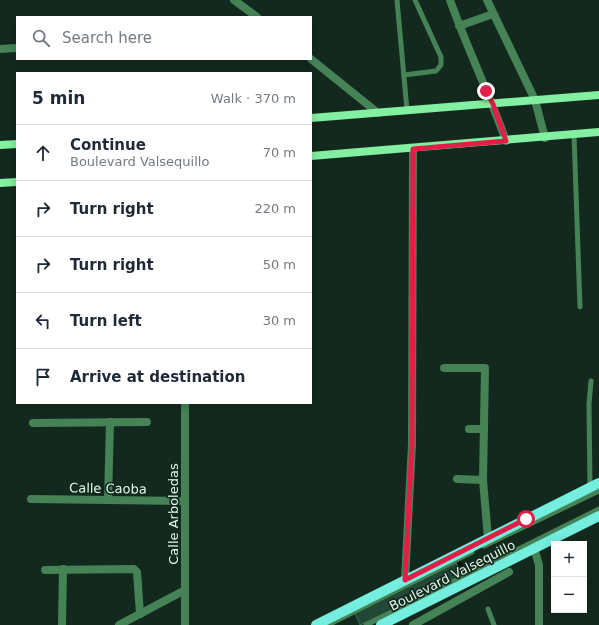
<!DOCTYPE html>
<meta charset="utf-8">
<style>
:root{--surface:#fff;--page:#f6f6f7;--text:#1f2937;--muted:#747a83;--line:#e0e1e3}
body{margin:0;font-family:"DejaVu Sans",sans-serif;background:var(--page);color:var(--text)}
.controls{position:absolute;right:12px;bottom:12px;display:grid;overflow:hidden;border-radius:0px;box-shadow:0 2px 10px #0003}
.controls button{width:36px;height:36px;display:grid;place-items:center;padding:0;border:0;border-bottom:1px solid var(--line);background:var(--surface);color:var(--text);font:20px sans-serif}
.stop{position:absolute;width:12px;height:12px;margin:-9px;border:3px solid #e11d48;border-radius:50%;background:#fff}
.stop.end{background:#e11d48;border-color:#fff;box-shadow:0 1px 4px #0008}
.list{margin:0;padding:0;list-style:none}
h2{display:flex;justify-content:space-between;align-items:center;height:52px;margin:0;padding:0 16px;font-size:17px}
h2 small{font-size:13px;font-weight:400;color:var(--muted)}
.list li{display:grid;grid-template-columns:26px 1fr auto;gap:12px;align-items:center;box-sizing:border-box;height:56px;padding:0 16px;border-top:1px solid var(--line)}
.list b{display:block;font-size:15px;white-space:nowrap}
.list p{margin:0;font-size:13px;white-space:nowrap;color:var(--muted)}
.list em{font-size:13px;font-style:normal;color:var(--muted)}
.icon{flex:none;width:22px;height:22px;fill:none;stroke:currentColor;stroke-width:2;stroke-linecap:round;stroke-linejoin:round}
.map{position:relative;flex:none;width:599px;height:625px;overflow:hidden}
.search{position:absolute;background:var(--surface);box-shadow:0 2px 10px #0003;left:16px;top:16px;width:296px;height:44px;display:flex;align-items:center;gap:10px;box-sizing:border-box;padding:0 14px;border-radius:0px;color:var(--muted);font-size:15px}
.panel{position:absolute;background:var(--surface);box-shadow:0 2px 10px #0003;left:16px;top:72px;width:296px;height:332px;border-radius:0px}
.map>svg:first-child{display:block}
</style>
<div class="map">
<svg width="599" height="625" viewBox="0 0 599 625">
<defs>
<filter id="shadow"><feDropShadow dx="3.5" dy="-3.5" stdDeviation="0" flood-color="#0009"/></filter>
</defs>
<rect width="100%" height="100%" fill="#14291d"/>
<polygon fill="#234834" stroke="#377151" filter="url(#shadow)" points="456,563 463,575 360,625 355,613"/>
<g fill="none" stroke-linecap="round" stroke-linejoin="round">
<g stroke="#458357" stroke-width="5">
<polyline points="397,0 407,110"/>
<polyline points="404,75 436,71 441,65 441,57 415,0"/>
<polyline points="574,135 580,307"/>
<polyline points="590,488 589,404 591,381"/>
<polyline points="484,546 599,491"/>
<polyline points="488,609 494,625"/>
<polyline points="328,625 472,552"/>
<polyline points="366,625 599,509"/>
</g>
<g stroke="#458357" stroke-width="8">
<polyline points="234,0 257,17"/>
<path d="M 450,0 C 467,48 489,93 506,141"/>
<polyline points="487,0 535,100 545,138"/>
<polyline points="459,26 493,14"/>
<polyline points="0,49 17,48"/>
<polyline points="311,59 378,113"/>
<polyline points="444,368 485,368 483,480 488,538"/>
<polyline points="185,403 185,625"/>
<polyline points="33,423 147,422"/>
<polyline points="469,429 484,429"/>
<polyline points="457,479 483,480"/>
<polyline points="31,499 185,501"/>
<polyline points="108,500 110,422"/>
<polyline points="534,548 539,565 539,625"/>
<polyline points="45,570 134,569 137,572 140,614"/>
<polyline points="405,580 412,444 413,149"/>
<polyline points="62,625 63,569"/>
<polyline points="119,625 185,590"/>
<polyline points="413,625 509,572"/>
</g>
<g stroke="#83f0a1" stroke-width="8">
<polyline points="311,118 599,95"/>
<polyline points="0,145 17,144"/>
<polyline points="311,156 599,132"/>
<polyline points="0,183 17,182"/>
</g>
<g stroke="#74eedf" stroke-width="10">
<polyline points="316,625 599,483"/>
<polyline points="381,625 599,516"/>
</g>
</g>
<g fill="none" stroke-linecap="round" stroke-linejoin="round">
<polyline stroke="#e11d48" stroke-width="5" points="486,91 493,104 506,141 413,149 412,444 405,580 526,519"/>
</g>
<g text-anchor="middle" stroke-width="3.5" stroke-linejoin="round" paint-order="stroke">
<g font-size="13" fill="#e0fbea" stroke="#14291d">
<text transform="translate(108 488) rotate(1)" y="5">Calle Caoba</text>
<text transform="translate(173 514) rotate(-90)" y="5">Calle Arboledas</text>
<text transform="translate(452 575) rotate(-27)" y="5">Boulevard Valsequillo</text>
</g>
</g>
</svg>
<div class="controls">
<button>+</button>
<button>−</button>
</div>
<div class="stop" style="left:526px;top:519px"></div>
<div class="stop end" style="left:486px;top:91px"></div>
<div class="search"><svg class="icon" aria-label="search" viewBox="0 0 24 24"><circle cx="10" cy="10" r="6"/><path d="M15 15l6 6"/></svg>Search here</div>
<section class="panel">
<h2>5 min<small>Walk · 370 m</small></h2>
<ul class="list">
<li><svg class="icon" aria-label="ahead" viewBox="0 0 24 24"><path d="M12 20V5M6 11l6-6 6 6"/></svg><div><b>Continue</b><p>Boulevard Valsequillo</p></div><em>70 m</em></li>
<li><svg class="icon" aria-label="right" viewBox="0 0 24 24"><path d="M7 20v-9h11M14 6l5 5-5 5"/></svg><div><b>Turn right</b></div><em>220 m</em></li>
<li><svg class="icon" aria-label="right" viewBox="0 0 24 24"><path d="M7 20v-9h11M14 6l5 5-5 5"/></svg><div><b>Turn right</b></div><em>50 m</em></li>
<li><svg class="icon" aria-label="left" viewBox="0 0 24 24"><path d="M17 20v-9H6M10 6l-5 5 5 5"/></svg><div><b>Turn left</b></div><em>30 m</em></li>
<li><svg class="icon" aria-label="arrive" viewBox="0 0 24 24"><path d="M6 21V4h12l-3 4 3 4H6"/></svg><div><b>Arrive at destination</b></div></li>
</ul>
</section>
</div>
